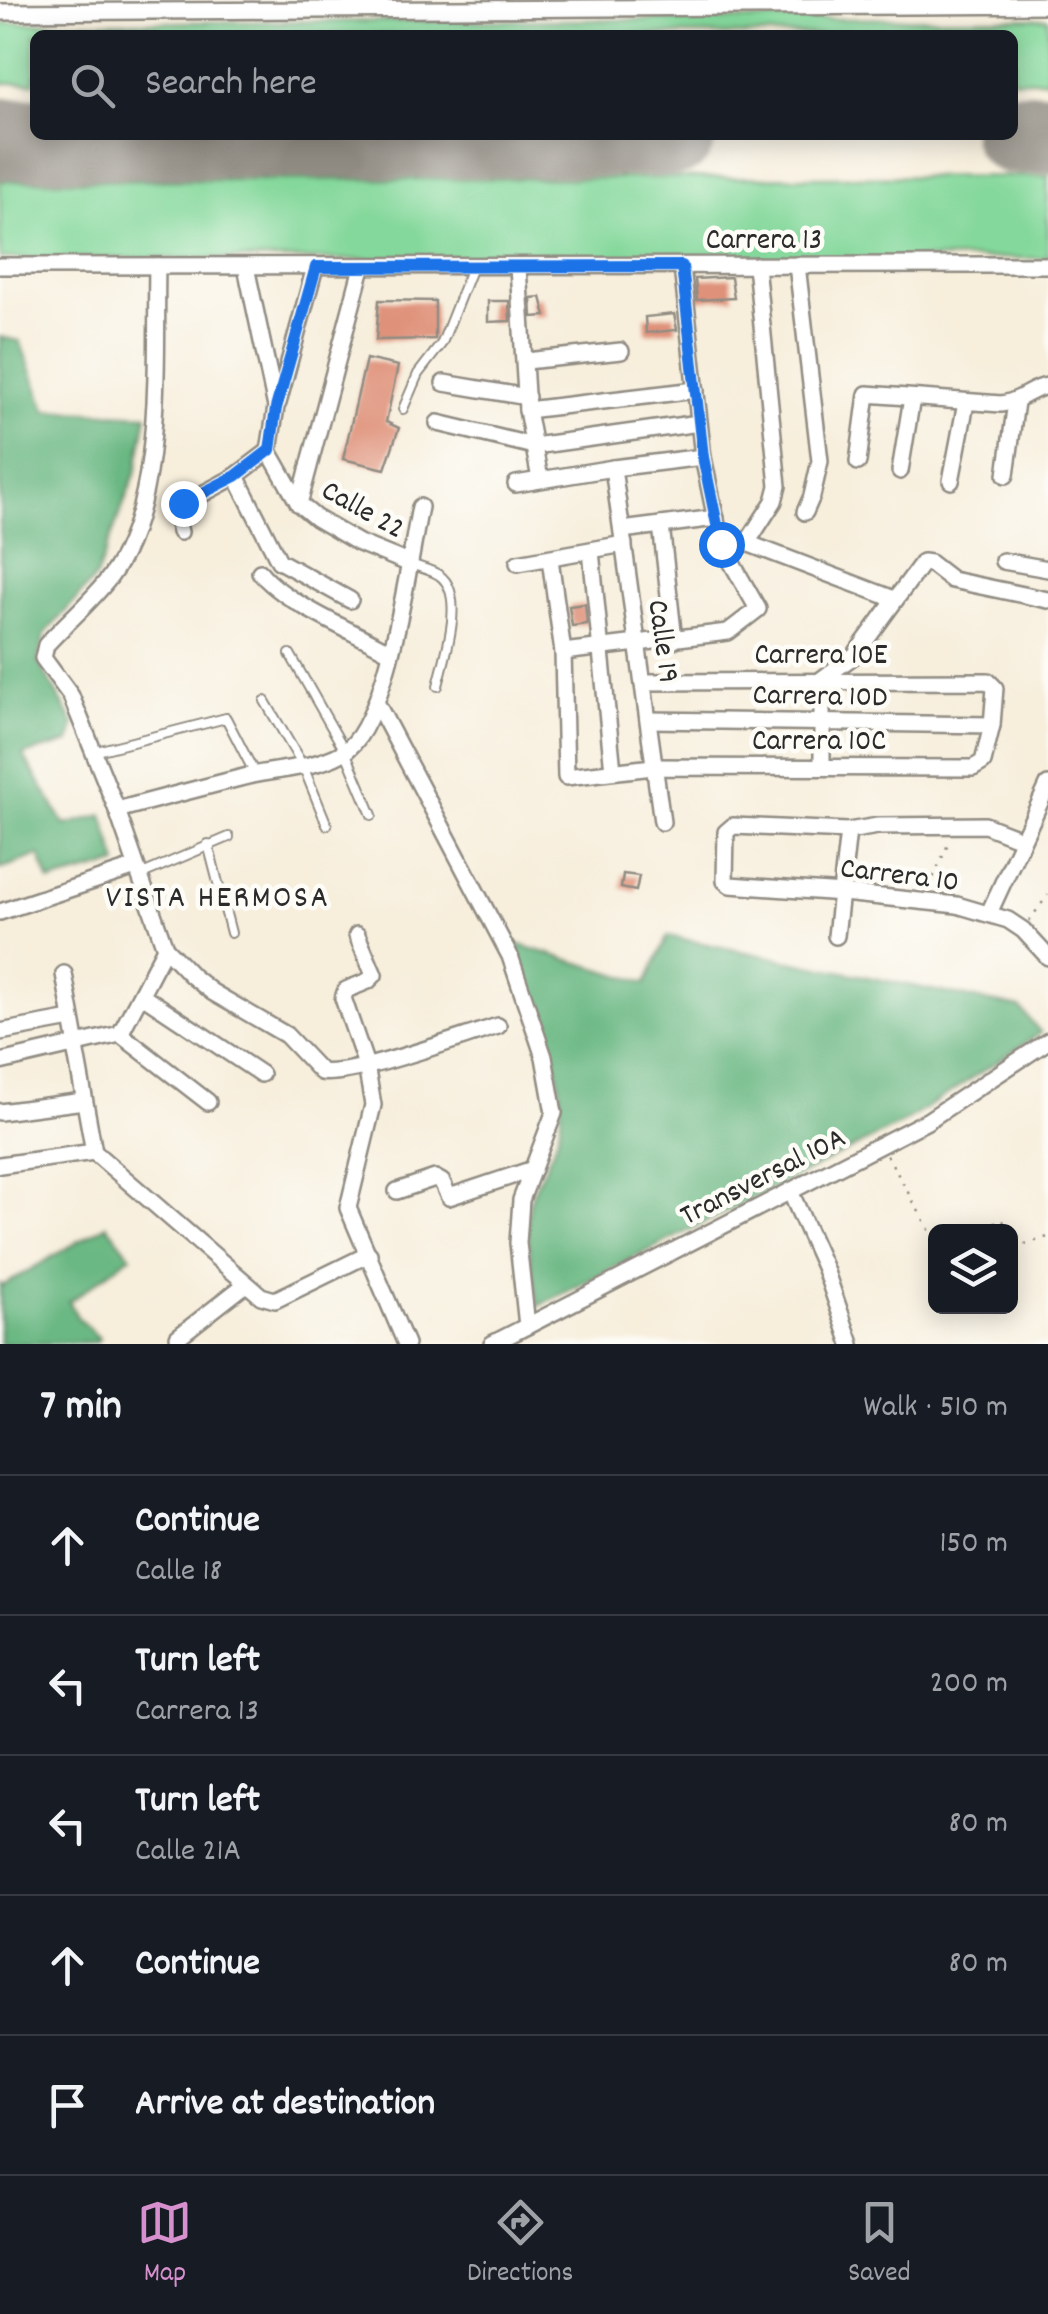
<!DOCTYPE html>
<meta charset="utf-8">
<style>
:root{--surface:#171b24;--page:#20242c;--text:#f1f3f6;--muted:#9ea1a6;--line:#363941;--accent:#d690ce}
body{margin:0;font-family:Dekko,sans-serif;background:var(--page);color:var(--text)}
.controls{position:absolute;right:30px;bottom:30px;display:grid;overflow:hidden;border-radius:15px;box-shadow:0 5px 25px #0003}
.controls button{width:90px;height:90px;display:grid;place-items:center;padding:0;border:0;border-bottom:2px solid var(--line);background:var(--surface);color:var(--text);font:50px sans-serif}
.stop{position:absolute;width:30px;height:30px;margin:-22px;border:8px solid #1a73e8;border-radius:50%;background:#fff}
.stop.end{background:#1a73e8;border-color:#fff;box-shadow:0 2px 10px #0008}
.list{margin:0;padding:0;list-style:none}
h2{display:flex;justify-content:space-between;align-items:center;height:130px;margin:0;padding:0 40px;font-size:42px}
h2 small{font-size:32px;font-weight:400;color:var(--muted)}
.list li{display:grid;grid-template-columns:65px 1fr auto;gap:30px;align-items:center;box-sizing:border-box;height:140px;padding:0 40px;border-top:2px solid var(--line)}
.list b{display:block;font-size:38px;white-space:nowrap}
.list p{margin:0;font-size:32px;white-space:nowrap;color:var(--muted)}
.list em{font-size:32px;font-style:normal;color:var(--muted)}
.icon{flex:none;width:55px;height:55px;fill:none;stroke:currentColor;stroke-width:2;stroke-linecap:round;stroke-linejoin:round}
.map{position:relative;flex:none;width:1048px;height:1344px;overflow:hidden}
.search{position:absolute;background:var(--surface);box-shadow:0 5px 25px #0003;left:30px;right:30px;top:30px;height:110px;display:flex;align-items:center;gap:25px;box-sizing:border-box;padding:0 35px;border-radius:15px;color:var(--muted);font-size:38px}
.sheet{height:830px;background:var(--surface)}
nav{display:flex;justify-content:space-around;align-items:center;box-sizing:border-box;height:140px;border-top:2px solid var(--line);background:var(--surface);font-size:28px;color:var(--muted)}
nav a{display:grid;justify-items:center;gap:5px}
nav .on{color:var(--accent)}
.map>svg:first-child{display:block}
</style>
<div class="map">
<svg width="1048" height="1344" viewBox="0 0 1048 1344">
<rect width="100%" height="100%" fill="#fdfcf7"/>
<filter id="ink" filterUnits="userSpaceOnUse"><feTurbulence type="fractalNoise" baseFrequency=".01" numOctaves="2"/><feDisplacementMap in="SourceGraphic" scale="20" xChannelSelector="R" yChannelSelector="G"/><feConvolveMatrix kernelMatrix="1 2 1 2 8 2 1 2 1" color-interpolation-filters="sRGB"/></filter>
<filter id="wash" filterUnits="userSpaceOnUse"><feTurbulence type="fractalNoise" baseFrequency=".0048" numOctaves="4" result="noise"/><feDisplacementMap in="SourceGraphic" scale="40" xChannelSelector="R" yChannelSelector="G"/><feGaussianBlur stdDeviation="2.25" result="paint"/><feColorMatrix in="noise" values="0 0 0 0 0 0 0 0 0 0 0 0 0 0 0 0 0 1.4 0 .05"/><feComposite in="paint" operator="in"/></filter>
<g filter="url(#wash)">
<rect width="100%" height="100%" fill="#f7eedb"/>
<g fill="#84d89b" stroke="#588263" stroke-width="2.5">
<polygon points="1048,18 1048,80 1013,80 1013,35 35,35 35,83 0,83 0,23"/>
<polygon points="1048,176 1048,258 637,261 0,258 0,181"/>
</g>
<g fill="#6bb883" stroke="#4b7257" stroke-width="2.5">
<polygon points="0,337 20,341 46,410 147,415 137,469 96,577 45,634 38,661 74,724 70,742 23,755 65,825 103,815 118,864 50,882 39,855 0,869"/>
<path d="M 668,936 L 1020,1008 L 1041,1033 L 905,1122 L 538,1306 C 534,1275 524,1238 529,1206 C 535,1174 562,1147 561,1112 C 561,1054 534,994 510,942 L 646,983 Z"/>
<polygon points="107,1225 131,1256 69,1302 78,1318 99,1338 97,1342 0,1344 0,1284 2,1286"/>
</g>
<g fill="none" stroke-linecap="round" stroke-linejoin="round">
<g stroke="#918c83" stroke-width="82">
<polyline points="1013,133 1048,133"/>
<polyline points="0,139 675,135"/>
</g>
</g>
<g id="blocks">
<g fill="#df9179">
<polygon points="731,277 734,298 697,300 695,279"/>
<polygon points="541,297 546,316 532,317 531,298"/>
<polygon points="379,300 435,301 435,339 376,340"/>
<polygon points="488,301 509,301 510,321 488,322"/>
<polygon points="674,314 677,330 646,333 645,317"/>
<polygon points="366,359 398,366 386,422 399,428 385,469 343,459"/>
<polygon points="585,604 587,624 572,626 569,606"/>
<polygon points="623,874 639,876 636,891 621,888"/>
</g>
</g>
</g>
<g filter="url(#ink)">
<use href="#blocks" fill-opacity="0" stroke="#918c83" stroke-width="2.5"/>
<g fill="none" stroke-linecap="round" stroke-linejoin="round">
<g stroke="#918c83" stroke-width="12">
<g id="lane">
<polyline points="403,409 418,374 442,343 472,267"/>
<path d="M 408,563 C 418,567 431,570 439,575 C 467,594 444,659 438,686"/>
<polyline points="290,654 345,751 372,815"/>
<polyline points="265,701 303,766 327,825"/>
<polyline points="93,752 226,718 255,774"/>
<polyline points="208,844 231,933"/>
<polyline points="140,875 229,837"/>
</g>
</g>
<g stroke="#918c83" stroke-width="20">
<g id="street">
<polyline points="0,12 1048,5"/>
<polyline points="797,265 820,461 812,496 805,512"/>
<polyline points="0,266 1048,265"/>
<polyline points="246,267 276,407 269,451 299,504 316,518 359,543 408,563"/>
<polyline points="518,267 527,410 540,479"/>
<polyline points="526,361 621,351"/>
<polyline points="444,383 527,397"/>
<polyline points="278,403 315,267"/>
<polyline points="527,410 696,390"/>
<polyline points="438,423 534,446 699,423"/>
<path d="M 858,462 L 867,394 L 1001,404 C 1021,402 1030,388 1048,386"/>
<polyline points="613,468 662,822"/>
<polyline points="900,471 912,398"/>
<polyline points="1006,475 1016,402"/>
<polyline points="236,476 279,561 350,600"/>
<polyline points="951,481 966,403"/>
<polyline points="516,484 613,468 703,457"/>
<polyline points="299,504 362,267"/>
<polyline points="661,525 674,640"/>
<polyline points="622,530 716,518"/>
<polyline points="180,532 175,513 178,507 236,476 269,451"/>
<polyline points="718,532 894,599"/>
<polyline points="747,543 774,501 778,486 756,265"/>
<polyline points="591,551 613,771"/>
<polyline points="550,559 563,652 566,777 653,767 973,768 983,762 992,725 995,688 988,681 643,682"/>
<polyline points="1003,561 1048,569"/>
<polyline points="518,563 624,544"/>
<path d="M 260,572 C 284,603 355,632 390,652"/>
<polyline points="563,652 728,632 758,609 721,544 703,457 682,267"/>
<polyline points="376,702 510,956 544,1057 554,1113 521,1200 518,1243 527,1326"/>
<polyline points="648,720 992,725"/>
<polyline points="822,766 822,679 855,655 923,562 930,563 952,580 1048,600"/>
<path d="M 117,810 C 162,798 207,786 252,775 C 280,769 325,767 348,749 C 389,716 409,561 420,507"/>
<polyline points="848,831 733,826 726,832 725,881 730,885 843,893 957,905 1008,920 1023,930 1048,957"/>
<polyline points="0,912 136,867"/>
<polyline points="989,913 1048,785"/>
<polyline points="357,935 374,975 368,981 346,990 343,998 366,1065 373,1105 348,1208 406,1344"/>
<polyline points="836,936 848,831 878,826 985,825 1021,839"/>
<path d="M 165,948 L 192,976 L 212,992 L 286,1035 L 321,1072 C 353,1077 461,1037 498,1026"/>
<polyline points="64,974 77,1046"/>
<polyline points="142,995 261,1074"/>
<polyline points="0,1032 71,1019"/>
<polyline points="120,1034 208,1102"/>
<polyline points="75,1047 94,1152 261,1296 275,1300 369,1254"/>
<path d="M 0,1062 L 120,1034 L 165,948 L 117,810 L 71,696 L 43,658 L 46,645 C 67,622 92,601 110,577 C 165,503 155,355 157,266"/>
<polyline points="0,1112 84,1101"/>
<polyline points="0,1165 94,1152"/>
<polyline points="397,1191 435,1178 442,1182 449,1197 533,1169"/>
<polyline points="790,1191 825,1269 851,1344"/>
<polyline points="178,1337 246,1284"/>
<polyline points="492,1344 927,1121 1048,1041"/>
</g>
</g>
<g stroke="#918c83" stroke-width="2.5" stroke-dasharray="2.5 8" stroke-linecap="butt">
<polyline points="929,887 950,840"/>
<polyline points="1029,921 1048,895"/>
<polyline points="887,1155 936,1242"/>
<polyline points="975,1232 1001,1219 1026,1244 1048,1237"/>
</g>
<use href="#lane" stroke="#fff" stroke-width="8"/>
<use href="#street" stroke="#fff" stroke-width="15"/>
</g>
</g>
<g fill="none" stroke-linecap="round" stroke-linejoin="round" filter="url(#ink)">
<polyline stroke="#1a73e8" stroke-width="12" points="183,503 236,476 270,450 276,408 316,267 682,266 703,457 721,544"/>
</g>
<g text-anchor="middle" stroke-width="9" stroke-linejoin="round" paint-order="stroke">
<g font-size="30" fill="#2b2b2b" stroke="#fdfcf7">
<text x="764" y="248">Carrera 13</text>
<text transform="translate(364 508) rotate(29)" y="10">Calle 22</text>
<text transform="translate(665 641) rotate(82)" y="10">Calle 19</text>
<text x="821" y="663">Carrera 10E</text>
<text transform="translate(820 694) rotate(1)" y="10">Carrera 10D</text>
<text x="819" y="749">Carrera 10C</text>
<text transform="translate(900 873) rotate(7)" y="10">Carrera 10</text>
<text transform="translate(762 1175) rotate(-27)" y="10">Transversal 10A</text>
</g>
<g font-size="32" letter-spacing="2.5" fill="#2b2b2b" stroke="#fdfcf7">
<text x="218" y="906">VISTA HERMOSA</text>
</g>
</g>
</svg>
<div class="controls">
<button><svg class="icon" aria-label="layers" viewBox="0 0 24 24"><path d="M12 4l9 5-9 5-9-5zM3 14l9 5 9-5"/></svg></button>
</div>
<div class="stop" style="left:721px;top:544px"></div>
<div class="stop end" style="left:183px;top:503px"></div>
<div class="search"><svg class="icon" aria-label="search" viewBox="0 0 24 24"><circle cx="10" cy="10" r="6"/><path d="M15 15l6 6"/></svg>Search here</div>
</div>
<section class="sheet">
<h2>7 min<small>Walk · 510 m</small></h2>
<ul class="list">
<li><svg class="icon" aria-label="ahead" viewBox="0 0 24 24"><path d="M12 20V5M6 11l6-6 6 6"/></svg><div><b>Continue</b><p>Calle 18</p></div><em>150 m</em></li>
<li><svg class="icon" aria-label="left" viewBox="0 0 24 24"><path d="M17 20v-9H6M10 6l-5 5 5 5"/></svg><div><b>Turn left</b><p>Carrera 13</p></div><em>200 m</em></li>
<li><svg class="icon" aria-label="left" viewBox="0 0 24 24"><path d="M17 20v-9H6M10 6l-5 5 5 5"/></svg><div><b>Turn left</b><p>Calle 21A</p></div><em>80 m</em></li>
<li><svg class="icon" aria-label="ahead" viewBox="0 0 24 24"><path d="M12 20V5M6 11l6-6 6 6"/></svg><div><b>Continue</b></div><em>80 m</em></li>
<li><svg class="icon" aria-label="arrive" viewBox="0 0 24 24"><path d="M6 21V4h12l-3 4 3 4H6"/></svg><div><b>Arrive at destination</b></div></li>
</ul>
</section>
<nav>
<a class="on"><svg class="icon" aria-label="map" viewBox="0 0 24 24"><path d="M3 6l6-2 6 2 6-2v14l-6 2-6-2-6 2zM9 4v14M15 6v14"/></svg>Map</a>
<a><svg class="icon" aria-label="directions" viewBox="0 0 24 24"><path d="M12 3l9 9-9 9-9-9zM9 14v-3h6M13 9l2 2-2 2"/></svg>Directions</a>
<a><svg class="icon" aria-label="saved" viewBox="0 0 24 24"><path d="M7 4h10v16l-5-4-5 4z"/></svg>Saved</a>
</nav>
